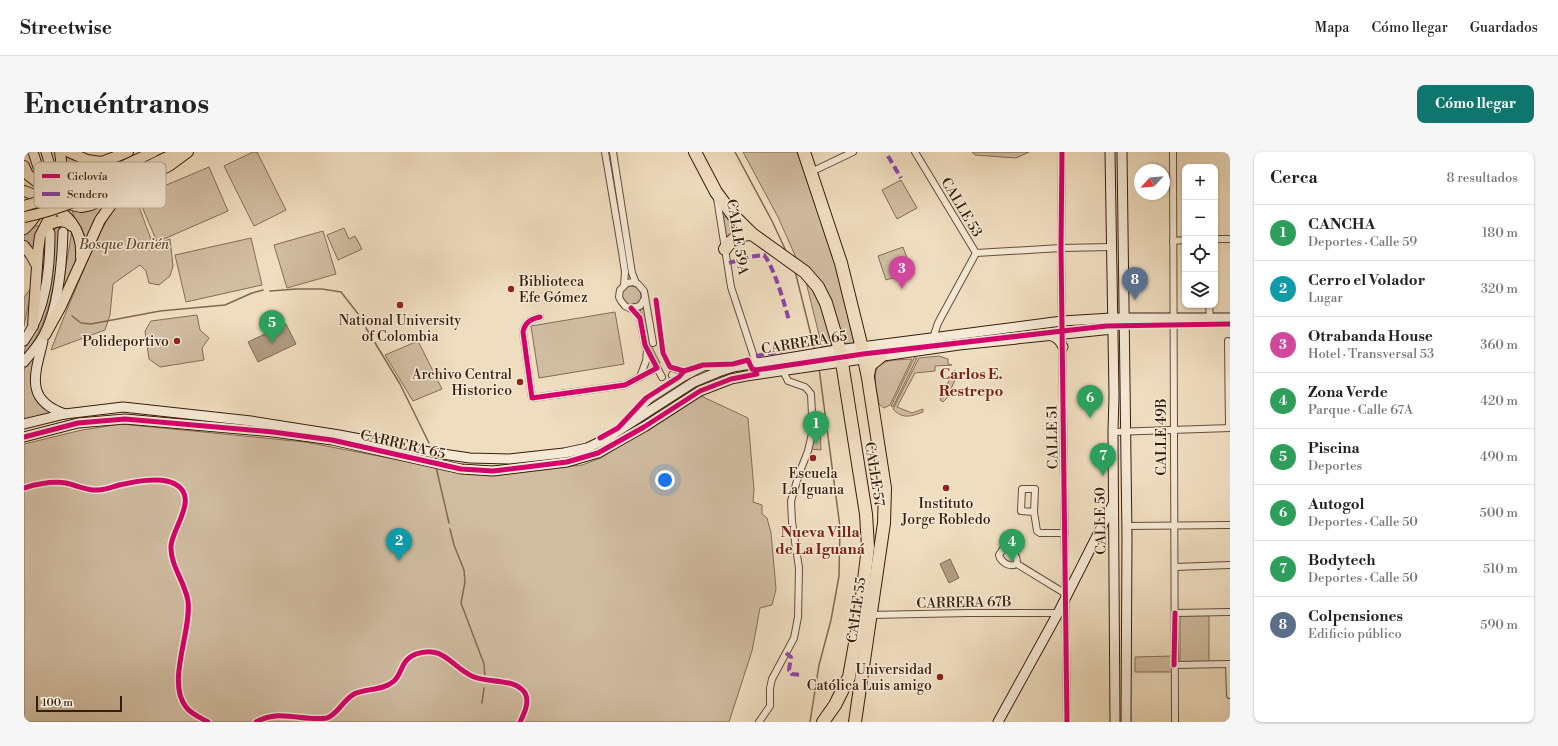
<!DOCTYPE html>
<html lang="es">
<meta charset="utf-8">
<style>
:root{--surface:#fff;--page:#f6f6f6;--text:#222;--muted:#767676;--line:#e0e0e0;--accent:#0f766e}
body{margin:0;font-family:"Libre Bodoni",serif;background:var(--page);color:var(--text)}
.controls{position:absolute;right:12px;top:12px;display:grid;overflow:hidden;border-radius:8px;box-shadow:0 1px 3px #0004}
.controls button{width:36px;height:36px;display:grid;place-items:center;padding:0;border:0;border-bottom:1px solid var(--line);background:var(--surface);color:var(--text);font:20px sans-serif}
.compass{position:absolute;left:1110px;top:12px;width:36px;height:36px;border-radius:50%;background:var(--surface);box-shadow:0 1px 3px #0004;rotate:244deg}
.scale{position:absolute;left:12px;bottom:10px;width:86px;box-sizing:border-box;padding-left:4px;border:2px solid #371d0c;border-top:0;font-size:11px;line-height:14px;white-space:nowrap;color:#371d0c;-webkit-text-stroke:3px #f5e9d5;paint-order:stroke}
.you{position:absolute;left:641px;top:328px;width:14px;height:14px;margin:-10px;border:3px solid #fff;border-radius:50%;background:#1a73e8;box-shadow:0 0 0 6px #1a73e833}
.badge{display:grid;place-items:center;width:26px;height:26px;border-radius:50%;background:var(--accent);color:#fff;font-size:13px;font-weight:700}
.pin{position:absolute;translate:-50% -33px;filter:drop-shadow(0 1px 2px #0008)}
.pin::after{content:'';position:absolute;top:21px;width:14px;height:12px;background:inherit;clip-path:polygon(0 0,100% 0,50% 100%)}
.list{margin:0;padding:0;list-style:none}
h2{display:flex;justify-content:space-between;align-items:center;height:52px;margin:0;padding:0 16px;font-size:17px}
h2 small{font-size:13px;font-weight:400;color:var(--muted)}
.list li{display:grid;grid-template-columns:26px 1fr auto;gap:12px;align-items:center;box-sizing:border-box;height:56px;padding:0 16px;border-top:1px solid var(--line)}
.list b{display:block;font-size:15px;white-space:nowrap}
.list p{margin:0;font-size:13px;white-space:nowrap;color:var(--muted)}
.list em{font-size:13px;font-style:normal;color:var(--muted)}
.icon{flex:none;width:22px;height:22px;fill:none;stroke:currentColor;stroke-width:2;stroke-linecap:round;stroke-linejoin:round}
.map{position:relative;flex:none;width:1206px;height:570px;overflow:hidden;border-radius:8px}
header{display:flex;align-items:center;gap:24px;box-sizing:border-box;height:56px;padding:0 20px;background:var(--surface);border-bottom:1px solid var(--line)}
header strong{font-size:19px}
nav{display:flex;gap:22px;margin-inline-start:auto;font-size:14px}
.intro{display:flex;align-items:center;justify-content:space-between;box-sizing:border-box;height:96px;padding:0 24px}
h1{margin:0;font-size:28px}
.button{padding:10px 18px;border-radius:8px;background:var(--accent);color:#fff;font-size:14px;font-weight:700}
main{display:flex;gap:24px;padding:0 24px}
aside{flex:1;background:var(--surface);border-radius:8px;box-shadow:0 1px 3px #0004}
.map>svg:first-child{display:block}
</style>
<header>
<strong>Streetwise</strong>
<nav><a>Mapa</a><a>Cómo llegar</a><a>Guardados</a></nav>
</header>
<div class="intro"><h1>Encuéntranos</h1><a class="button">Cómo llegar</a></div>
<main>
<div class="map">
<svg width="1206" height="570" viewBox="0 0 1206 570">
<rect width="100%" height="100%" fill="#efddbf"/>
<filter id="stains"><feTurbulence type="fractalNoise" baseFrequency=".005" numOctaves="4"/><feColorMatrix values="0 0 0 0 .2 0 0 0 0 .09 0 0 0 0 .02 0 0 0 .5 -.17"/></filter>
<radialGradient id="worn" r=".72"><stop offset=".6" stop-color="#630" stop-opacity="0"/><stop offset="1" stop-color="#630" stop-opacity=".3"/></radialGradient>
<g fill="#d0bca1" stroke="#846c56">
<polygon points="40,0 63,10 45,27"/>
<polygon points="229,0 233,0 262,58 230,74 200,14"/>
<polygon points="719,0 773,0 812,113 830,191 798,195 781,126 754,65"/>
<polygon points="948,0 1005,0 992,6 951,3"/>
<polygon points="185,15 204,59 133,90 114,45"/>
<polygon points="877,28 893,56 873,67 858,38"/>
<path d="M 107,40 C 118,56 121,76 130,93 L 146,87 L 149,114 L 146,124 L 135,133 L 125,131 L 122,119 L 116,113 L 89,132 L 86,163 L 81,178 L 27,198 C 38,169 50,141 62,112 C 74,87 84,57 107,40 Z"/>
<polygon points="87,46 74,61 69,70 60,96 48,58"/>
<polygon points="702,61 718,79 703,89 699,67 701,65"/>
<path d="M 36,72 C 33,117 30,166 0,203 C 0,190 14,174 19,161 C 30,133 31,103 30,73 Z"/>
<polygon points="9,74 16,74 10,104 0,92 0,81"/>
<polygon points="320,76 325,87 331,84 338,97 314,108 303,83"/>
<path d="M 48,79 C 60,102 45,126 36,148 Z"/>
<polygon points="299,79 312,122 263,136 250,93"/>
<polygon points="227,86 238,133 162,150 151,103"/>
<polygon points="879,95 888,120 862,128 854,104"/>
<circle cx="607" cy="144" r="10"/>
<polygon points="8,135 0,174 0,145"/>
<polygon points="620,155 626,191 636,211 633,212 622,192 615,160"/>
<polygon points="591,160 600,212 515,226 507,174"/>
<polygon points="173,163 176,178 185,186 178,196 180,208 136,215 125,207 121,179 127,169"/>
<polygon points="394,189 418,237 389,249 361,203"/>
<path d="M 12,203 C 6,227 2,247 27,261 L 0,268 L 0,217 Z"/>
<path d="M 915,204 L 924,207 L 924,212 L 928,213 L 911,214 L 911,219 L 891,221 L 873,255 L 888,261 L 899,257 L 899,260 C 888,264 879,268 869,257 L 895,206 Z"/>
<polygon points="890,206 893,206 869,255 867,254"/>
<path d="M 888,207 L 866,253 L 860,256 L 855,252 C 853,242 846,215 859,211 C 867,207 879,208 888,207 Z"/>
<polygon points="930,218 934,221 923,246 919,250 916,248"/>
<polygon points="675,243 724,266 730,338 729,350 738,353 738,362 743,366 747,381 752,437 748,453 736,456 728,499 705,570 0,570 0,292 58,278 97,272 281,290 417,316 479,322 558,313 577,306"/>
<polygon points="789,277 796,277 797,298 787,297"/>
<rect x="1156" y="463" width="29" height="47"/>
<polygon points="1148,504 1148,520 1111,520 1111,505"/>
</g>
<g fill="#b09c82" stroke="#806953">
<polygon points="262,172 272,192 234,210 224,190"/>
<polygon points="926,407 935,426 925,431 916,412"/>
</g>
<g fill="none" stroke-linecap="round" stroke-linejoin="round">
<g stroke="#806953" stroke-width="1.5">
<polyline points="711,0 748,69 762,99"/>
<polyline points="771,119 791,199"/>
<polyline points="246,139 272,137 298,137 317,140 335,163 340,172"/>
<polyline points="48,164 57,171 67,172 136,159 201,153 228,141 239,138"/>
<polyline points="342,176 376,232 405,291"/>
<polyline points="412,315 425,371"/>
<polyline points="426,377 430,393 440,418 441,430 437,451 460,512 461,526"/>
<polyline points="458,551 460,536"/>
<polyline points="786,570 795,513 807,468 815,424 816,375 795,216"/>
</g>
<g stroke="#654d39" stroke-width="8">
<g id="street">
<polyline points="581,0 598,100 601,120 600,133"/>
<polyline points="589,0 608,121 612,131"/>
<polyline points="891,0 952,101"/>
<polyline points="1038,0 1037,96 1043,570"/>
<polyline points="1149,0 1151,570"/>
<polyline points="787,20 829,0"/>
<polyline points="693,46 707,135 732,211"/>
<polyline points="1191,87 1206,87"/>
<polyline points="1149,89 1161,88"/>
<polyline points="952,101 1037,96 1087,95"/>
<polyline points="1185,153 1186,166"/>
<polyline points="607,156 616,154 621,146"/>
<path d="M 516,165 C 507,167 501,170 499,180 L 508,246 L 601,233 L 633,216"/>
<polyline points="909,186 914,171 952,101"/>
<polyline points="1204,189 1205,276"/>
<polyline points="629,191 620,139 614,132 609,130 603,131 596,138 595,145 597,149 601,154 611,159 616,166 621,193 638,225"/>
<polyline points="648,223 652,225 661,225"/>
<polyline points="616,225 622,209 623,198"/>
<polyline points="614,265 617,257 625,248 661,225 680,215 703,215"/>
<polyline points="1089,280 1206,276"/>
<polyline points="1010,360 997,359 998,337 1011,337 1010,360 1013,379 1016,381 1041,381"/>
<polyline points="1102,374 1206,373"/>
<path d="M 993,412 C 993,403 988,394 979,397 L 975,403 L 976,406 C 980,412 986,415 993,412 L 1042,442"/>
<polyline points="1151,415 1206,413"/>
<polyline points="1151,461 1206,460"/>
<polyline points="846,463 945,461 1034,461"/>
<polyline points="1205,512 1206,543"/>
<polyline points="1150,513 1206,512"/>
<polyline points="735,570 746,554 746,536 748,527 770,486 774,465 775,416 768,370 767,349 775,322 784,299 788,282 788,263 787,242 784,238 781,235 764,229 759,219"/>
</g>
</g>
<g stroke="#371d0c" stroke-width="11">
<g id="secondary">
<polyline points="9,0 16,21"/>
<polyline points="22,0 27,17"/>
<polyline points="1086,0 1090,243 1089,280 1091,570"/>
<polyline points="1098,0 1103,385 1102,570"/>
<path d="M 1026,183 C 1033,186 1036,188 1039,195"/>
<path d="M 0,189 C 22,158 26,118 26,81"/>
<path d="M 19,189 C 11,222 0,248 41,262"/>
<path d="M 0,210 C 7,201 15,193 20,183 C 35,155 38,110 39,80"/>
<polyline points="0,272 41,262 99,255 227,269 315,283 405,300 446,306 485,307 540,301 563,296 580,288 670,230 694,220 709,215 806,199 1038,169 1088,166 1206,166"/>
<polyline points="0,285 54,271 101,267 249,280 308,288 437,317 469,319 543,310 574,301 620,275 676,239 707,227 722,224 935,193 1089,177"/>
<polyline points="974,570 1034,461 1089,352"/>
</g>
</g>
<g stroke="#371d0c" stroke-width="12">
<g id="primary">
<polyline points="45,0 63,8 77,10"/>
<polyline points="139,7 154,0"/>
<polyline points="0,14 4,23 13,30 48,53 57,55 67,53 145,14 164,0"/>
<path d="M 0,39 C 7,41 13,45 20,48 C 43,62 59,76 57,105"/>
<path d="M 0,77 C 9,71 34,30 37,19 C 38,12 37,6 36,0"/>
<path d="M 20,77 C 29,69 39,66 48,74"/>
<polyline points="0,94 7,103 13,114"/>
<polyline points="9,174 14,99 16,84 43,32 49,25 67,14 104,0"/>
<polyline points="21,183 37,154 76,68 97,39"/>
</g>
</g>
<g stroke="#371d0c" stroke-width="14">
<g id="highway">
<polyline points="671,0 692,40 709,63 728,82 781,120 794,135 802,151 816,198 842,362 844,395 835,469 825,525 811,553 799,570"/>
<polyline points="780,0 817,111 837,192 844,226 861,336 860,371 831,570"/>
<path d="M 701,97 C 708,87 715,82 728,82"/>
<polyline points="844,223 846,213 856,205"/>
</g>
</g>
<use href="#street" stroke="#f5e9d5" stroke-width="6"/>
<use href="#secondary" stroke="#f5e9d5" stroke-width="9"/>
<use href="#primary" stroke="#efddbf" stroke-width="10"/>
<use href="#highway" stroke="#efddbf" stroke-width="12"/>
<g stroke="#371d0c" stroke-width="12" stroke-linecap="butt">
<g id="primary-bridge">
<polyline points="0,54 40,42 129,0"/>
<path d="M 0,65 C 49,56 95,28 139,7"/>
</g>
</g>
<use href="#primary-bridge" stroke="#efddbf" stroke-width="10"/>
<g stroke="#8e44ad" stroke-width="4" stroke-dasharray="8 4" stroke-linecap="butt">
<polyline points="864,4 877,26"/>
<path d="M 705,111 L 724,105 L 740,103 C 750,115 761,153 765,169"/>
<polyline points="732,204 753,200 769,194"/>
<polyline points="762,501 767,505 765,518 767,519 768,522 779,523"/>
</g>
<g stroke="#f5e9d5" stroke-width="8">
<g id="cycleway">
<polyline points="1038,0 1037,96 1043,570"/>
<polyline points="632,148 639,201 646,215 660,219 679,213 709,212 724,208 728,217 732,218 839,202 1082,174 1206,172"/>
<path d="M 516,165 C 507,167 501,170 499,180 L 508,246 L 601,233 L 633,216 L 621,193 L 616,166 L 607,156"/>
<polyline points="0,285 54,271 101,267 249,280 308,288 437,317 469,319 543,310 574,301 620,275 676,239 707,227 733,222"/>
<polyline points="576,286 594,276 622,246 655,225 660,219"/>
<path d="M 0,336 C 13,332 28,329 42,331 C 52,333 63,339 74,338 C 81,338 88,335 95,333 C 109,330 137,324 151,332 C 176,345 148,376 147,394 C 146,413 161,430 164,449 C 168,479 142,530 162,555 C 167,562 177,566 184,570"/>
<polyline points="1150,513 1151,461"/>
<path d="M 232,570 C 256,556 279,570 303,566 C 314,562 319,548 330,542 C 342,536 359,539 370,529 C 379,521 376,508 392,502 C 420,492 428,516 450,525 C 465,531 491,526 501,541 C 506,550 500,562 496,570"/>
</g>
</g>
<use href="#cycleway" stroke="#d6006c" stroke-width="5"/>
</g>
<g fill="#8f2418" stroke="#f5e9d5" stroke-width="1.5">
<circle cx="487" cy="137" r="4"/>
<circle cx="376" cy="153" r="4"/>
<circle cx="153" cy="189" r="4"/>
<circle cx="496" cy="230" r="4"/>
<circle cx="789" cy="306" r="4"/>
<circle cx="922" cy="336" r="4"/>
<circle cx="916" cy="525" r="4"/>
</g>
<g text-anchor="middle" stroke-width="3" stroke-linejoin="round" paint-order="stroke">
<g font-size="14" fill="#371d0c" stroke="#f5e9d5">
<text transform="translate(938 55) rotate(59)" y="5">CALLE 53</text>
<text transform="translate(714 85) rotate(81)" y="5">CALLE 59A</text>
<text transform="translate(780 190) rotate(-9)" y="5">CARRERA 65</text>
<text transform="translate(1028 285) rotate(-91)" y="5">CALLE 51</text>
<text transform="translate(1137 285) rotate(-90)" y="5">CALLE 49B</text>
<text transform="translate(379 292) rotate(13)" y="5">CARRERA 65</text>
<text transform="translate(851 322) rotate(81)" y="5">CALLE 57</text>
<text transform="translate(1076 369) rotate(-91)" y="5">CALLE 50</text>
<text transform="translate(940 450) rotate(-1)" y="5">CARRERA 67B</text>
<text transform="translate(832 458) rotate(-82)" y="5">CALLE 55</text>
</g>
<g font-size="14" font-style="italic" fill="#654d39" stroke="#f5e9d5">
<text x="100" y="97">Bosque Darién</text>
</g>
<g font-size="14" fill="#371d0c" stroke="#f5e9d5">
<text x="495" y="134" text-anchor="start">Biblioteca<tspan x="495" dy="16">Efe Gómez</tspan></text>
<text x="376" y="173">National University<tspan x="376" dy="16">of Colombia</tspan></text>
<text x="145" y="194" text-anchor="end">Polideportivo</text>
<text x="488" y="227" text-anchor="end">Archivo Central<tspan x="488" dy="16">Historico</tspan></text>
<text x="789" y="326">Escuela<tspan x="789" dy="16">La Iguana</tspan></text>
<text x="922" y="356">Instituto<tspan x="922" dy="16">Jorge Robledo</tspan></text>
<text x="908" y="522" text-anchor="end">Universidad<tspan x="908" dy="16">Católica Luis amigo</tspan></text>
</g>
<g font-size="15" font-weight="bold" fill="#7a1f14" stroke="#f5e9d5">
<text x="947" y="227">Carlos E.<tspan x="947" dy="17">Restrepo</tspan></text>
<text x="796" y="385">Nueva Villa<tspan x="796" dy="17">de La Iguaná</tspan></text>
</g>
</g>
<rect x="10" y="10" width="132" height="46" rx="6" fill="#f5e9d5" stroke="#bcac99" stroke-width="1"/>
<rect x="18" y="22" width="18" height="4" fill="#d6006c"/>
<rect x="18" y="40" width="18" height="4" fill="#8e44ad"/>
<g font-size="11" fill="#371d0c">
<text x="43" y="28">Ciclovía</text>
<text x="43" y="46">Sendero</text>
</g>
<rect width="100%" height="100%" filter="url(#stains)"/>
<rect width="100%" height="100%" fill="url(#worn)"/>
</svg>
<div class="controls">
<button>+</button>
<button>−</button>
<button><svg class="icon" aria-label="locate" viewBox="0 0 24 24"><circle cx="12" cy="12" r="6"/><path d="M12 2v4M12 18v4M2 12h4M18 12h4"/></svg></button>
<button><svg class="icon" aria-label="layers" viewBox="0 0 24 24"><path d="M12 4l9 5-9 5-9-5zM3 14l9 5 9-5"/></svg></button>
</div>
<svg class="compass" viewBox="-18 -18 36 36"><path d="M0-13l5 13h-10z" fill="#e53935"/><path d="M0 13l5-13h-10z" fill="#767676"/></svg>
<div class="scale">100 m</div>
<div class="you"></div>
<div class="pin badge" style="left:792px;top:292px;background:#2e9e5b">1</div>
<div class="pin badge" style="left:375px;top:409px;background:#0f9aa8">2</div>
<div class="pin badge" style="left:878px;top:137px;background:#d1479c">3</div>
<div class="pin badge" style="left:988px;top:410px;background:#2e9e5b">4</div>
<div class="pin badge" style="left:248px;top:191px;background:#2e9e5b">5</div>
<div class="pin badge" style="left:1066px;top:266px;background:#2e9e5b">6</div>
<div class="pin badge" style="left:1079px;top:324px;background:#2e9e5b">7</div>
<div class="pin badge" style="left:1111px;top:148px;background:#5c6f8a">8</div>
</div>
<aside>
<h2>Cerca<small>8 resultados</small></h2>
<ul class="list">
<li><span class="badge" style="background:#2e9e5b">1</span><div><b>CANCHA</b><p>Deportes · Calle 59</p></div><em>180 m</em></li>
<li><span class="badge" style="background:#0f9aa8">2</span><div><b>Cerro el Volador</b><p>Lugar</p></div><em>320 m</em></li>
<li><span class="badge" style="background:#d1479c">3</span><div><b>Otrabanda House</b><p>Hotel · Transversal 53</p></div><em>360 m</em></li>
<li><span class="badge" style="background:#2e9e5b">4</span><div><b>Zona Verde</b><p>Parque · Calle 67A</p></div><em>420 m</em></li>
<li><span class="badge" style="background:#2e9e5b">5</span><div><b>Piscina</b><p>Deportes</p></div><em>490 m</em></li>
<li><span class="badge" style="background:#2e9e5b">6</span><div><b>Autogol</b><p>Deportes · Calle 50</p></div><em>500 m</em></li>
<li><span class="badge" style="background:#2e9e5b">7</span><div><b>Bodytech</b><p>Deportes · Calle 50</p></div><em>510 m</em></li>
<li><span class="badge" style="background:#5c6f8a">8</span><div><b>Colpensiones</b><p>Edificio público</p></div><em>590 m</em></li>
</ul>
</aside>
</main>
